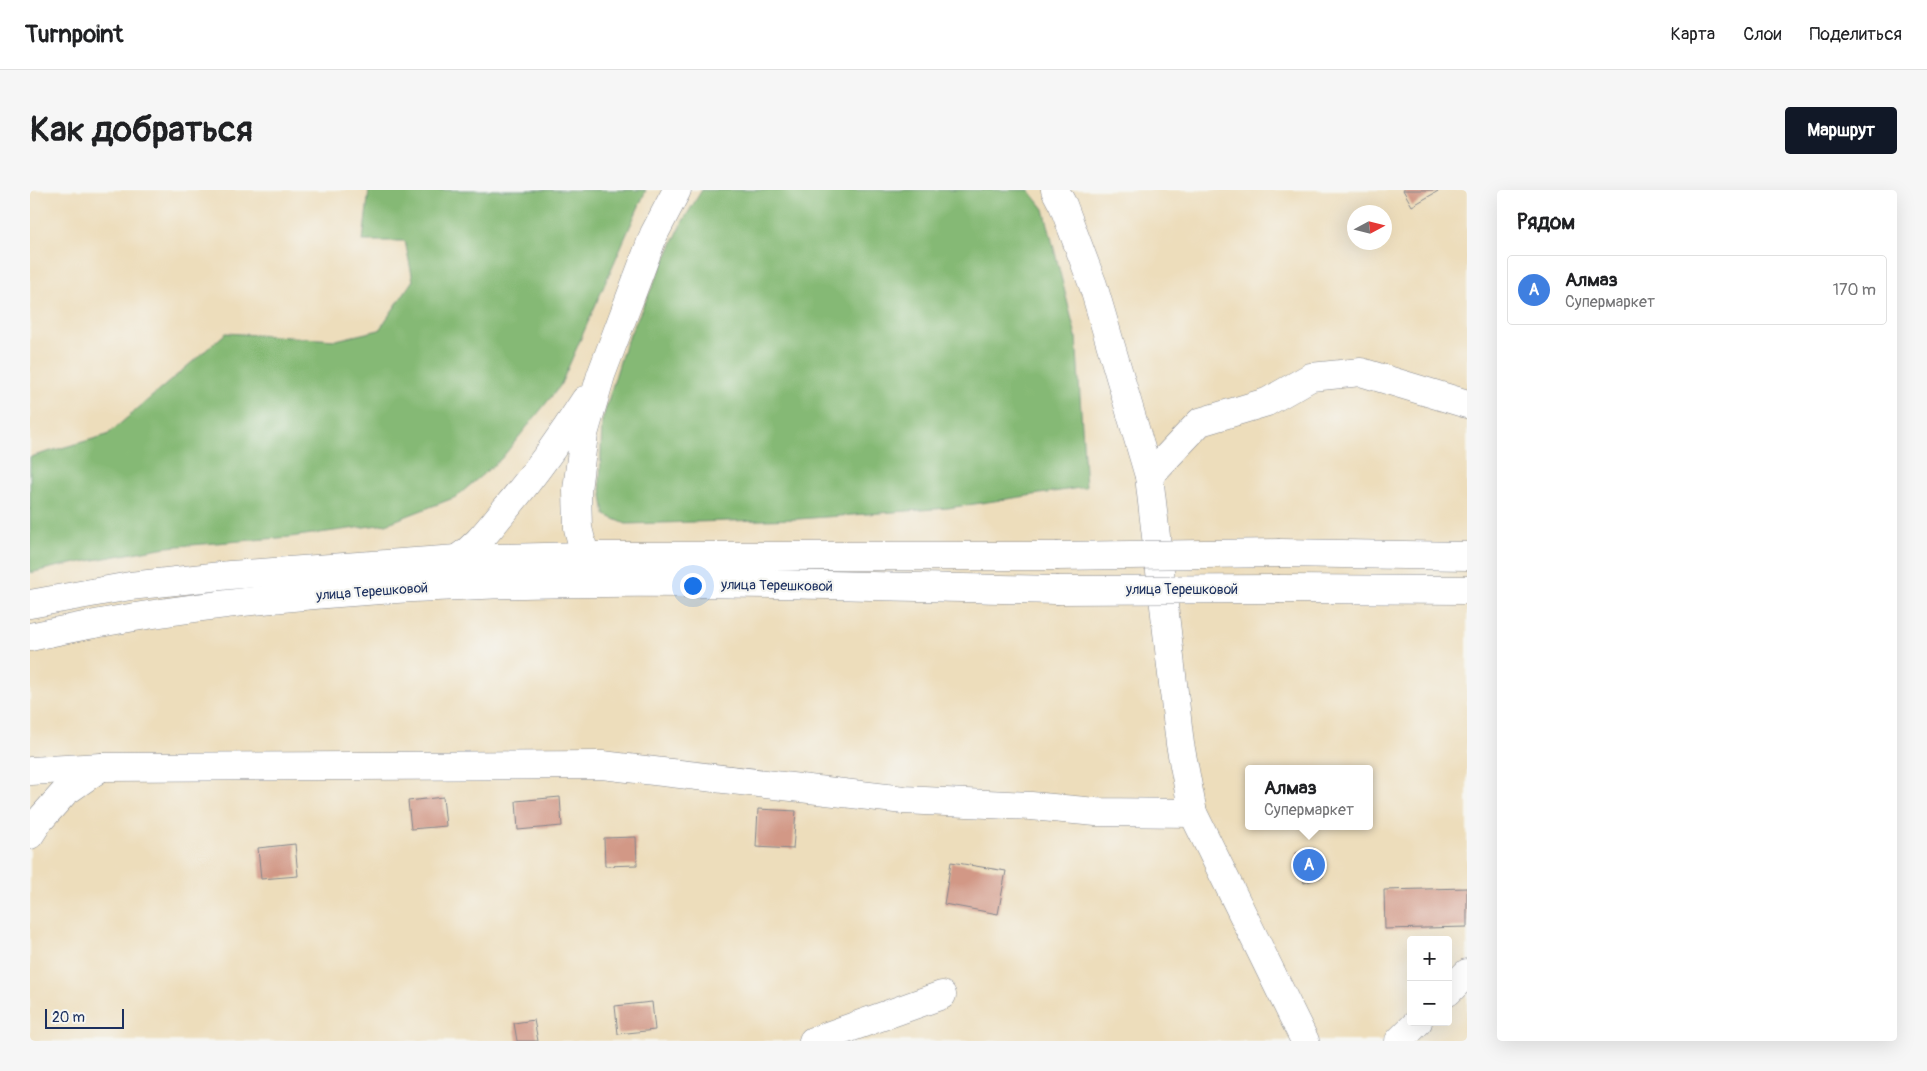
<!DOCTYPE html>
<html lang="ru">
<meta charset="utf-8">
<style>
:root{--surface:#fff;--page:#f6f6f6;--text:#202124;--muted:#757577;--line:#e0e0e0;--accent:#111827}
body{margin:0;font-family:Pangolin,sans-serif;background:var(--page);color:var(--text)}
.controls{position:absolute;right:15px;bottom:15px;display:grid;overflow:hidden;border-radius:5px;box-shadow:0 5px 20px #0002}
.controls button{width:45px;height:45px;display:grid;place-items:center;padding:0;border:0;border-bottom:1px solid var(--line);background:var(--surface);color:var(--text);font:25px sans-serif}
.compass{position:absolute;left:1317px;top:15px;width:45px;height:45px;border-radius:50%;background:var(--surface);box-shadow:0 5px 20px #0002;rotate:83deg}
.scale{position:absolute;left:15px;bottom:12px;width:79px;box-sizing:border-box;padding-left:5px;border:2px solid #1b2f5e;border-top:0;font-size:14px;line-height:18px;white-space:nowrap;color:#1b2f5e;-webkit-text-stroke:4px #f6f6f2;paint-order:stroke}
.you{position:absolute;left:662px;top:395px;width:18px;height:18px;margin:-12px;border:4px solid #fff;border-radius:50%;background:#1a73e8;box-shadow:0 0 0 8px #1a73e833}
.badge{display:grid;place-items:center;width:32px;height:32px;border-radius:50%;background:var(--accent);color:#fff;font-size:16px;font-weight:700}
.pin{position:absolute;translate:-50% -50%;border:2px solid #fff;box-shadow:0 1px 5px #0006}
.popup{position:absolute;left:1215px;top:575px;width:128px;height:65px;box-sizing:border-box;display:grid;place-content:center;border-radius:5px;background:var(--surface);filter:drop-shadow(0 1px 4px #0005);font-size:16px;white-space:nowrap;color:var(--muted)}
.popup b{font-size:19px;color:var(--text)}
.popup::after{content:'';position:absolute;left:50%;top:100%;margin-left:-10px;border:10px solid transparent;border-top-color:var(--surface)}
.list{margin:0;padding:0;list-style:none}
h2{display:flex;justify-content:space-between;align-items:center;height:65px;margin:0;padding:0 20px;font-size:21px}
h2 small{font-size:16px;font-weight:400;color:var(--muted)}
.list li{display:grid;grid-template-columns:32px 1fr auto;gap:15px;align-items:center;box-sizing:border-box;height:70px;margin:0 10px 10px;padding:0 10px;border:1px solid var(--line);border-radius:5px}
.list b{display:block;font-size:19px;white-space:nowrap}
.list p{margin:0;font-size:16px;white-space:nowrap;color:var(--muted)}
.list em{font-size:16px;font-style:normal;color:var(--muted)}
.map{position:relative;flex:none;width:1437px;height:851px;overflow:hidden;border-radius:5px}
header{display:flex;align-items:center;gap:30px;box-sizing:border-box;height:70px;padding:0 25px;background:var(--surface);border-bottom:1px solid var(--line)}
header strong{font-size:24px}
nav{display:flex;gap:28px;margin-inline-start:auto;font-size:18px}
.intro{display:flex;align-items:center;justify-content:space-between;box-sizing:border-box;height:120px;padding:0 30px}
h1{margin:0;font-size:35px}
.button{padding:12px 22px;border-radius:5px;background:var(--accent);color:#fff;font-size:18px;font-weight:700}
main{display:flex;gap:30px;padding:0 30px}
aside{flex:1;background:var(--surface);border-radius:5px;box-shadow:0 5px 20px #0002}
.map>svg:first-child{display:block}
</style>
<header>
<strong>Turnpoint</strong>
<nav><a>Карта</a><a>Слои</a><a>Поделиться</a></nav>
</header>
<div class="intro"><h1>Как добраться</h1><a class="button">Маршрут</a></div>
<main>
<div class="map">
<svg width="1437" height="851" viewBox="0 0 1437 851">
<rect width="100%" height="100%" fill="#f6f6f2"/>
<filter id="ink" filterUnits="userSpaceOnUse"><feTurbulence type="fractalNoise" baseFrequency=".02" numOctaves="2"/><feDisplacementMap in="SourceGraphic" scale="10" xChannelSelector="R" yChannelSelector="G"/><feConvolveMatrix kernelMatrix="1 2 1 2 8 2 1 2 1" color-interpolation-filters="sRGB"/></filter>
<filter id="wash" filterUnits="userSpaceOnUse"><feTurbulence type="fractalNoise" baseFrequency=".0096" numOctaves="4" result="noise"/><feDisplacementMap in="SourceGraphic" scale="20" xChannelSelector="R" yChannelSelector="G"/><feGaussianBlur stdDeviation="1.12" result="paint"/><feColorMatrix in="noise" values="0 0 0 0 0 0 0 0 0 0 0 0 0 0 0 0 0 1.4 0 .05"/><feComposite in="paint" operator="in"/></filter>
<g filter="url(#wash)">
<rect width="100%" height="100%" fill="#edddbb"/>
<g fill="#85b974" stroke="#507469">
<polygon points="339,0 616,0 530,196 471,269 426,307 356,334 260,347 136,357 25,377 0,383 0,267 77,245 196,143 306,150 349,140 383,90 375,51 333,51"/>
<polygon points="672,0 999,0 1014,19 1046,146 1056,297 918,318 768,329 596,334 575,325 570,292 572,231 595,155 653,31"/>
</g>
<g id="blocks">
<g fill="#d29886">
<polygon points="1373,0 1410,0 1382,16"/>
<polygon points="413,607 416,636 381,639 378,611"/>
<polygon points="530,607 532,636 488,640 486,611"/>
<polygon points="728,619 766,621 763,659 726,657"/>
<polygon points="606,647 607,675 575,676 574,648"/>
<polygon points="265,654 268,686 231,689 228,658"/>
<polygon points="1284,658 1293,687 1274,693 1266,663"/>
<polygon points="921,672 976,681 968,724 914,714"/>
<polygon points="1437,698 1437,737 1355,739 1354,700"/>
<polygon points="622,812 625,840 588,844 585,816"/>
<polygon points="504,830 508,851 487,851 484,833"/>
</g>
</g>
</g>
<g filter="url(#ink)">
<use href="#blocks" fill-opacity="0" stroke="#84868c" stroke-width="1"/>
<g fill="none" stroke-linecap="round" stroke-linejoin="round">
<g stroke="#84868c" stroke-width="29">
<g id="minor">
<polyline points="1025,0 1033,15 1063,95 1119,286 1150,554 1163,623 1275,851"/>
<polyline points="1119,286 1170,232 1237,212 1281,187 1331,182 1437,214"/>
<polyline points="555,366 548,338 547,300 554,244 571,185 624,44 647,0"/>
<path d="M 427,369 C 447,356 458,340 473,322 C 503,287 530,249 555,210"/>
<polyline points="0,581 71,577 572,575 874,610 1001,616 1066,622 1163,623"/>
<polyline points="0,645 9,631 35,602 71,577"/>
<polyline points="1418,802 1437,783"/>
<polyline points="783,851 912,805"/>
<polyline points="1369,851 1388,832"/>
</g>
</g>
<g stroke="#84868c" stroke-width="29">
<g id="major">
<polyline points="1250,363 1437,366"/>
<polyline points="1250,399 1437,400"/>
<polyline points="0,414 100,396 200,385 427,369 555,366 1026,366"/>
<path d="M 0,447 C 336,373 685,394 1026,400"/>
</g>
</g>
<use href="#minor" stroke="#fff" stroke-width="28"/>
<use href="#major" stroke="#fff" stroke-width="28"/>
<g stroke="#84868c" stroke-width="29" stroke-linecap="butt">
<g id="major-bridge">
<polyline points="1026,366 1250,363"/>
<polyline points="1026,400 1250,399"/>
</g>
</g>
<use href="#major-bridge" stroke="#fff" stroke-width="28"/>
</g>
</g>
<g text-anchor="middle" stroke-width="4.5" stroke-linejoin="round" paint-order="stroke">
<g font-size="14" fill="#1b2f5e" stroke="#f6f6f2">
<text transform="translate(747 395) rotate(1)" y="5">улица Терешковой</text>
<text x="1152" y="404">улица Терешковой</text>
<text transform="translate(342 401) rotate(-4)" y="5">улица Терешковой</text>
</g>
</g>
</svg>
<div class="controls">
<button>+</button>
<button>−</button>
</div>
<svg class="compass" viewBox="-18 -18 36 36"><path d="M0-13l5 13h-10z" fill="#e53935"/><path d="M0 13l5-13h-10z" fill="#757577"/></svg>
<div class="scale">20 m</div>
<div class="you"></div>
<div class="pin badge" style="left:1279px;top:675px;background:#3f7fe0">A</div>
<div class="popup"><b>Алмаз</b>Супермаркет</div>
</div>
<aside>
<h2>Рядом<small></small></h2>
<ul class="list">
<li><span class="badge" style="background:#3f7fe0">A</span><div><b>Алмаз</b><p>Супермаркет</p></div><em>170 m</em></li>
</ul>
</aside>
</main>
